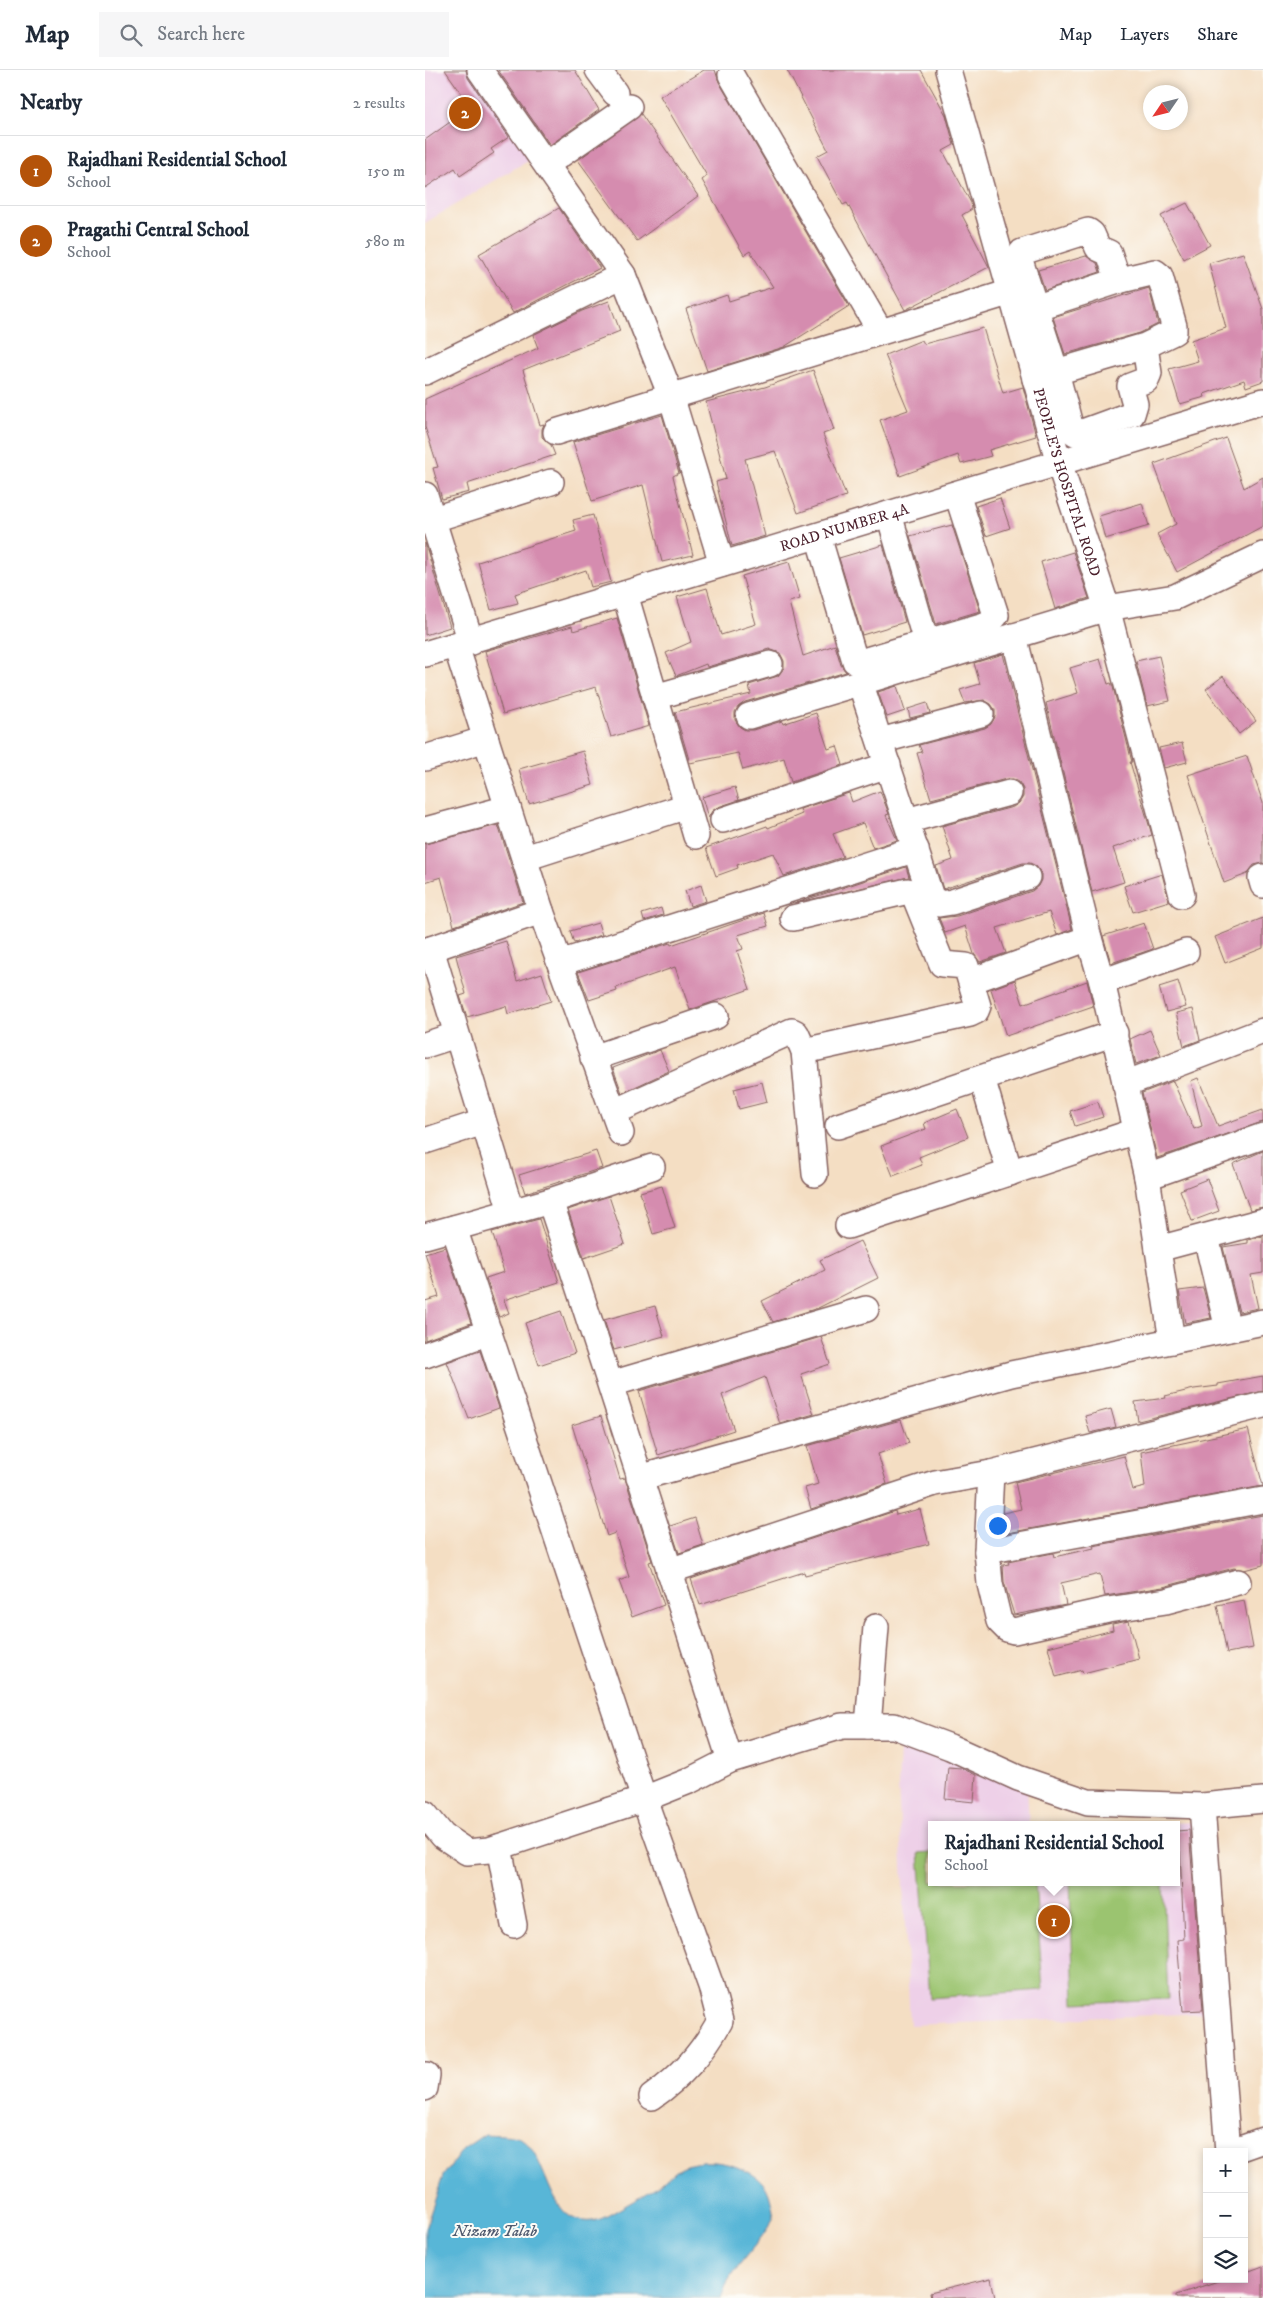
<!DOCTYPE html>
<meta charset="utf-8">
<style>
:root{--surface:#fff;--page:#f6f6f7;--text:#1f2937;--muted:#747a83;--line:#e0e1e3;--accent:#b45309}
body{margin:0;font-family:"IM FELL DW Pica",serif;background:var(--page);color:var(--text)}
.controls{position:absolute;right:15px;bottom:15px;display:grid;overflow:hidden;border-radius:0px;box-shadow:0 2px 8px #0003}
.controls button{width:45px;height:45px;display:grid;place-items:center;padding:0;border:0;border-bottom:1px solid var(--line);background:var(--surface);color:var(--text);font:25px sans-serif}
.compass{position:absolute;left:718px;top:15px;width:45px;height:45px;border-radius:50%;background:var(--surface);box-shadow:0 2px 8px #0003;rotate:235deg}
.you{position:absolute;left:572px;top:1455px;width:18px;height:18px;margin:-12px;border:4px solid #fff;border-radius:50%;background:#1a73e8;box-shadow:0 0 0 8px #1a73e833}
.badge{display:grid;place-items:center;width:32px;height:32px;border-radius:50%;background:var(--accent);color:#fff;font-size:16px;font-weight:700}
.pin{position:absolute;translate:-50% -50%;border:2px solid #fff;box-shadow:0 1px 5px #0006}
.popup{position:absolute;left:503px;top:1751px;width:252px;height:65px;box-sizing:border-box;display:grid;place-content:center;border-radius:0px;background:var(--surface);filter:drop-shadow(0 1px 4px #0005);font-size:16px;white-space:nowrap;color:var(--muted)}
.popup b{font-size:19px;color:var(--text)}
.popup::after{content:'';position:absolute;left:50%;top:100%;margin-left:-10px;border:10px solid transparent;border-top-color:var(--surface)}
.list{margin:0;padding:0;list-style:none}
h2{display:flex;justify-content:space-between;align-items:center;height:65px;margin:0;padding:0 20px;font-size:21px}
h2 small{font-size:16px;font-weight:400;color:var(--muted)}
.list li{display:grid;grid-template-columns:32px 1fr auto;gap:15px;align-items:center;box-sizing:border-box;height:70px;padding:0 20px;border-top:1px solid var(--line)}
.list b{display:block;font-size:19px;white-space:nowrap}
.list p{margin:0;font-size:16px;white-space:nowrap;color:var(--muted)}
.list em{font-size:16px;font-style:normal;color:var(--muted)}
.icon{flex:none;width:28px;height:28px;fill:none;stroke:currentColor;stroke-width:2;stroke-linecap:round;stroke-linejoin:round}
.map{position:relative;flex:none;width:838px;height:2228px;overflow:hidden}
header{display:flex;align-items:center;gap:30px;box-sizing:border-box;height:70px;padding:0 25px;background:var(--surface);border-bottom:1px solid var(--line)}
header strong{font-size:24px}
nav{display:flex;gap:28px;margin-inline-start:auto;font-size:18px}
.search{width:350px;height:45px;background:var(--page);display:flex;align-items:center;gap:12px;box-sizing:border-box;padding:0 18px;border-radius:0px;color:var(--muted);font-size:19px}
main{display:flex}
aside{flex:1;background:var(--surface)}
.map>svg:first-child{display:block}
</style>
<header>
<strong>Map</strong>
<div class="search"><svg class="icon" aria-label="search" viewBox="0 0 24 24"><circle cx="10" cy="10" r="6"/><path d="M15 15l6 6"/></svg>Search here</div>
<nav><a>Map</a><a>Layers</a><a>Share</a></nav>
</header>
<main>
<aside>
<h2>Nearby<small>2 results</small></h2>
<ul class="list">
<li><span class="badge">1</span><div><b>Rajadhani Residential School</b><p>School</p></div><em>150 m</em></li>
<li><span class="badge">2</span><div><b>Pragathi Central School</b><p>School</p></div><em>580 m</em></li>
</ul>
</aside>
<div class="map">
<svg width="838" height="2228" viewBox="0 0 838 2228">
<rect width="100%" height="100%" fill="#fdfcf7"/>
<filter id="ink" filterUnits="userSpaceOnUse"><feTurbulence type="fractalNoise" baseFrequency=".02" numOctaves="2"/><feDisplacementMap in="SourceGraphic" scale="10" xChannelSelector="R" yChannelSelector="G"/><feConvolveMatrix kernelMatrix="1 2 1 2 8 2 1 2 1" color-interpolation-filters="sRGB"/></filter>
<filter id="wash" filterUnits="userSpaceOnUse"><feTurbulence type="fractalNoise" baseFrequency=".0096" numOctaves="4" result="noise"/><feDisplacementMap in="SourceGraphic" scale="20" xChannelSelector="R" yChannelSelector="G"/><feGaussianBlur stdDeviation="1.12" result="paint"/><feColorMatrix in="noise" values="0 0 0 0 0 0 0 0 0 0 0 0 0 0 0 0 0 1.4 0 .05"/><feComposite in="paint" operator="in"/></filter>
<g filter="url(#wash)">
<rect width="100%" height="100%" fill="#f4dec3"/>
<g fill="#eed0e8">
<polygon points="0,0 50,0 110,86 0,153"/>
<polygon points="476,1665 602,1714 604,1755 506,1755 506,1812 752,1812 752,1755 697,1755 773,1752 782,1943 485,1955 473,1715"/>
</g>
<g fill="#9bc46f" stroke="#72724d">
<polygon points="506,1782 506,1812 610,1812 618,1920 505,1928 494,1783"/>
<polygon points="645,1812 738,1812 743,1929 649,1933"/>
</g>
<path fill="#59b6d7" stroke="#526a81" d="M 60,2064 C 70,2065 88,2064 97,2069 C 122,2086 123,2148 158,2151 C 172,2153 182,2146 193,2140 C 207,2131 223,2124 236,2114 C 241,2110 245,2105 250,2101 C 267,2089 294,2090 312,2097 C 342,2109 344,2118 349,2147 C 334,2177 306,2196 296,2228 L 0,2228 L 0,2159 L 18,2106 L 38,2079 Z"/>
<g id="blocks">
<g fill="#d58caf">
<polygon points="20,0 41,0 43,8 84,67 66,79 69,83 35,106 30,98 0,118 0,70 46,37"/>
<polygon points="73,0 150,0 174,40 125,75"/>
<polygon points="279,0 290,0 294,12 424,236 359,277 282,301 261,239 302,225 304,231 348,217 325,181 319,185 277,110 282,106 235,26"/>
<polygon points="362,0 496,0 521,45 529,75 518,81 546,133 547,139 537,145 564,197 480,240 422,133 418,135 392,86 403,80"/>
<polygon points="216,44 273,126 212,171 153,90"/>
<polygon points="762,133 785,175 759,189 736,146"/>
<polygon points="134,138 175,198 88,243 54,184"/>
<polygon points="818,183 838,239 838,311 821,317 819,310 779,324 780,327 755,334 744,299 773,291 766,270 801,258 784,193"/>
<polygon points="661,186 672,193 675,202 620,220 613,200"/>
<polygon points="724,218 733,254 715,263 640,284 628,247"/>
<polygon points="184,231 195,261 98,300 115,355 119,354 117,359 117,367 126,375 130,385 42,414 44,422 17,429 8,398 13,397 0,357 0,329 113,278 108,265 157,241"/>
<polygon points="558,258 578,323 598,317 611,366 564,380 566,386 536,394 533,385 475,406 455,350 483,340 460,285 497,270 499,274"/>
<polygon points="388,300 409,360 398,364 421,426 373,443 350,381 320,389 340,466 307,476 291,412 301,409 281,332 340,317"/>
<polygon points="237,345 254,403 248,406 268,485 237,492 218,415 167,431 148,372"/>
<polygon points="801,368 819,418 838,407 838,456 752,502 732,464 751,454 729,394"/>
<polygon points="575,428 585,458 561,466 551,436"/>
<polygon points="717,433 724,456 680,469 674,446"/>
<polygon points="168,445 186,512 166,517 161,500 90,524 93,533 66,540 53,492 151,461 148,450"/>
<polygon points="527,455 555,541 511,554 485,466"/>
<polygon points="0,473 25,557 0,565"/>
<polygon points="458,475 480,552 437,565 414,488"/>
<polygon points="648,482 664,528 630,539 616,492"/>
<polygon points="364,492 375,529 364,532 378,586 410,575 416,595 421,602 320,632 313,637 310,642 310,650 315,657 320,660 328,660 357,651 358,654 391,643 403,679 412,676 418,695 366,712 359,688 318,700 313,683 265,693 250,642 326,624 324,615 353,606 359,598 359,591 355,583 344,579 282,597 281,594 251,606 241,583 266,572 252,527 282,518 296,565 331,554 317,506"/>
<polygon points="192,548 224,656 186,667 171,617 78,644 60,581 147,556 148,561"/>
<polygon points="578,584 647,859 632,865 624,842 572,858 581,883 555,892 549,884 540,856 520,863 514,848 532,846 607,821 613,816 616,810 616,803 611,796 605,793 598,793 518,819 511,796 528,790 517,756 588,737 594,733 598,727 598,719 594,712 588,709 581,709 506,729 492,683 497,682 494,675 560,658 566,654 570,647 570,640 566,634 559,630 540,633 535,620 555,614 549,593"/>
<polygon points="734,586 745,631 722,636 711,591"/>
<polygon points="675,589 683,614 686,613 688,617 707,692 705,692 727,765 688,778 699,812 667,822 621,633 653,623 645,598"/>
<polygon points="798,606 831,651 814,664 781,619"/>
<polygon points="472,616 480,641 462,647 453,622"/>
<polygon points="502,633 505,643 485,648 483,639"/>
<polygon points="757,673 762,692 739,698 734,678"/>
<polygon points="158,681 168,715 104,734 94,699"/>
<polygon points="822,686 838,733 838,793 829,795 822,804 799,813 763,705"/>
<polygon points="310,717 314,730 293,737 287,741 283,748 277,727"/>
<polygon points="455,721 464,744 461,745 472,770 448,778 438,753 408,764 418,787 359,806 348,783 312,795 313,798 291,806 281,778 342,756 343,758 377,744 375,739 424,723 427,732"/>
<polygon points="73,755 98,832 29,856 16,807 0,812 0,774"/>
<polygon points="481,797 484,807 371,833"/>
<polygon points="737,804 744,831 708,842 699,816"/>
<polygon points="276,815 281,831 265,836 260,821"/>
<polygon points="236,838 238,845 219,851 217,844"/>
<polygon points="339,843 343,856 313,865 318,879 312,881 325,919 265,940 250,897 191,918 192,921 164,930 153,902 245,873 246,875"/>
<polygon points="838,848 838,878 800,893 790,867"/>
<polygon points="173,853 177,865 149,873 145,861"/>
<polygon points="719,853 728,879 686,893 678,866"/>
<polygon points="81,871 92,911 117,903 126,931 83,944 81,936 42,947 35,926 41,924 31,886"/>
<polygon points="590,910 598,934 662,911 668,936 581,966 566,919"/>
<polygon points="753,911 761,937 741,942 734,917"/>
<polygon points="768,939 775,970 759,976 751,943"/>
<polygon points="725,960 736,985 711,994 705,969"/>
<polygon points="235,980 244,1001 197,1023 188,998"/>
<polygon points="773,1008 793,1056 838,1040 838,1052 732,1088 717,1023 748,1011 769,1059 777,1056 766,1011"/>
<polygon points="337,1012 342,1032 314,1039 309,1019"/>
<polygon points="673,1032 678,1047 650,1056 645,1041"/>
<polygon points="532,1039 543,1067 494,1087 497,1095 468,1106 456,1076 501,1059 499,1053"/>
<polygon points="171,1081 177,1098 100,1123 94,1105"/>
<polygon points="838,1081 838,1137 825,1140 808,1094"/>
<polygon points="782,1109 794,1141 767,1151 755,1120"/>
<polygon points="237,1116 250,1158 228,1164 215,1122"/>
<polygon points="184,1126 200,1174 159,1188 143,1140"/>
<polygon points="114,1149 134,1212 79,1230 84,1243 74,1247 61,1208 79,1202 67,1162"/>
<polygon points="838,1166 838,1203 826,1205 833,1238 814,1242 798,1177 823,1173 823,1170"/>
<polygon points="435,1171 453,1208 393,1238 348,1252 337,1231 400,1200 395,1190"/>
<polygon points="20,1177 46,1253 0,1270 0,1231 14,1227 0,1183"/>
<polygon points="778,1218 786,1248 760,1253 754,1221"/>
<polygon points="230,1236 239,1266 189,1280 179,1250"/>
<polygon points="136,1241 150,1283 114,1295 100,1253"/>
<polygon points="396,1267 405,1294 376,1304 389,1344 355,1354 340,1307 297,1325 309,1360 233,1385 214,1321"/>
<polygon points="55,1281 74,1338 44,1349 22,1292"/>
<polygon points="838,1306 838,1321 713,1351 710,1332 741,1328 740,1326 769,1319 793,1316 793,1314"/>
<polygon points="686,1339 691,1357 665,1363 660,1346"/>
<polygon points="176,1346 195,1409 200,1408 227,1491 224,1492 239,1535 207,1547 194,1511 204,1507 190,1463 182,1466 147,1355"/>
<polygon points="476,1350 484,1373 453,1384 462,1414 386,1439 380,1418 393,1414 382,1376"/>
<polygon points="823,1359 838,1416 577,1464 578,1443 596,1439 590,1412 699,1386 708,1420 720,1417 716,1382"/>
<polygon points="495,1439 504,1474 380,1505 379,1502 275,1535 266,1509 470,1441 471,1445"/>
<polygon points="838,1445 838,1495 819,1500 809,1498 738,1517 680,1526 675,1504 636,1513 641,1535 589,1545 579,1512 578,1495 584,1494 583,1492 628,1483 629,1487 669,1478 668,1476"/>
<polygon points="270,1448 278,1475 254,1483 245,1456"/>
<polygon points="819,1530 828,1578 802,1583 792,1535"/>
<polygon points="704,1551 714,1589 658,1603 657,1600 631,1607 623,1577 688,1560 687,1554"/>
<polygon points="523,1697 536,1698 551,1705 549,1732 520,1729"/>
<polygon points="764,1760 778,1940 758,1941 752,1870 759,1869 755,1781 752,1781 752,1761"/>
<polygon points="838,2196 838,2228 751,2228 751,2225 799,2209 819,2209 819,2203"/>
<polygon points="566,2208 570,2228 506,2228 505,2223"/>
</g>
</g>
</g>
<g filter="url(#ink)">
<use href="#blocks" fill-opacity="0" stroke="#866260" stroke-width="1"/>
<g fill="none" stroke-linecap="round" stroke-linejoin="round">
<g stroke="#866260" stroke-width="28">
<g id="minor">
<polyline points="55,0 198,205 246,326 297,494"/>
<polyline points="173,0 190,23"/>
<path id="s1" d="M 523,0 L 634,393 L 682,538 L 757,825"/>
<polyline points="306,5 455,261"/>
<polyline points="122,94 204,37"/>
<polyline points="594,243 696,210"/>
<polyline points="0,302 198,205"/>
<polyline points="610,309 631,302 646,359 650,363 655,363 707,344 710,334 705,316 721,310 724,303 720,276 749,262 749,256 735,206 730,202 696,210 692,207 684,183 673,178 667,164 663,161 597,182 594,187 631,302 720,276"/>
<polyline points="131,362 586,222"/>
<polyline points="0,425 46,572"/>
<polyline points="464,444 501,572"/>
<polyline points="9,449 126,412"/>
<polyline points="393,466 430,591 435,592 563,554 571,545 532,424"/>
<polyline points="200,524 271,766"/>
<polyline points="589,566 664,868 677,912 722,1107 747,1271"/>
<polyline points="31,576 116,841 196,1063"/>
<path id="s2" d="M 0,584 L 838,331"/>
<polyline points="435,612 506,827 514,834 527,832 602,807"/>
<polyline points="230,627 345,594"/>
<polyline points="324,646 682,538 750,527 838,485"/>
<polyline points="455,671 556,644"/>
<polyline points="0,688 61,669"/>
<polyline points="298,750 463,695"/>
<polyline points="481,751 584,723"/>
<polyline points="0,760 83,738"/>
<polyline points="100,788 262,736"/>
<polyline points="838,807 836,808 838,815"/>
<polyline points="368,848 483,821 490,827 517,894 541,896 553,936 551,941 545,944 379,981"/>
<polyline points="6,879 86,1141"/>
<polyline points="0,881 116,841"/>
<polyline points="135,893 491,779"/>
<polyline points="546,911 664,868"/>
<polyline points="677,912 761,882"/>
<polyline points="0,975 31,965"/>
<polyline points="168,988 291,946"/>
<polyline points="557,1008 585,1103"/>
<polyline points="700,1014 838,961"/>
<polyline points="189,1042 367,961 371,963 379,981 390,1104"/>
<polyline points="413,1056 690,963"/>
<polyline points="0,1071 58,1052"/>
<polyline points="722,1107 838,1066"/>
<path d="M 125,1131 C 187,1316 245,1503 305,1690"/>
<polyline points="423,1156 711,1061"/>
<path d="M 29,1158 L 219,1729 L 286,1916 L 295,1951 C 277,1983 257,2006 227,2027"/>
<polyline points="0,1166 125,1131 227,1097"/>
<polyline points="781,1167 803,1259"/>
<polyline points="733,1179 838,1151"/>
<polyline points="0,1285 64,1262"/>
<polyline points="186,1314 441,1239"/>
<polyline points="566,1403 562,1481 565,1514 574,1551 582,1559 589,1561 683,1540 741,1531 813,1512"/>
<polyline points="214,1408 586,1304 838,1252"/>
<polyline points="562,1481 838,1430"/>
<polyline points="244,1501 510,1413 566,1403 838,1335"/>
<polyline points="443,1656 451,1557"/>
<polyline points="777,1736 803,2082"/>
<polyline points="0,1744 18,1766 42,1782 64,1780 219,1729 264,1711 305,1690 417,1656 469,1656 525,1677 593,1708 663,1732 777,1736 838,1730"/>
<polyline points="74,1777 89,1855"/>
<polyline points="0,2005 2,2005 0,2018"/>
<polyline points="804,2082 838,2070"/>
</g>
</g>
<use href="#minor" stroke="#fff" stroke-width="25"/>
</g>
</g>
<g text-anchor="middle" stroke-width="4" stroke-linejoin="round" paint-order="stroke">
<g font-size="15" fill="#4a1f2b" stroke="#fdfcf7">
<text dy="5" stroke="none"><textPath href="#s1" startOffset="429">PEOPLE'S HOSPITAL ROAD</textPath></text>
<text dy="5" stroke="none"><textPath href="#s2" startOffset="438">ROAD NUMBER 4A</textPath></text>
</g>
<g font-size="16" font-style="italic" fill="#505b70" stroke="#fdfcf7">
<text x="70" y="2166">Nizam Talab</text>
</g>
</g>
</svg>
<div class="controls">
<button>+</button>
<button>−</button>
<button><svg class="icon" aria-label="layers" viewBox="0 0 24 24"><path d="M12 4l9 5-9 5-9-5zM3 14l9 5 9-5"/></svg></button>
</div>
<svg class="compass" viewBox="-18 -18 36 36"><path d="M0-13l5 13h-10z" fill="#e53935"/><path d="M0 13l5-13h-10z" fill="#747a83"/></svg>
<div class="you"></div>
<div class="pin badge" style="left:629px;top:1851px">1</div>
<div class="popup"><b>Rajadhani Residential School</b>School</div>
<div class="pin badge" style="left:40px;top:43px">2</div>
</div>
</main>
